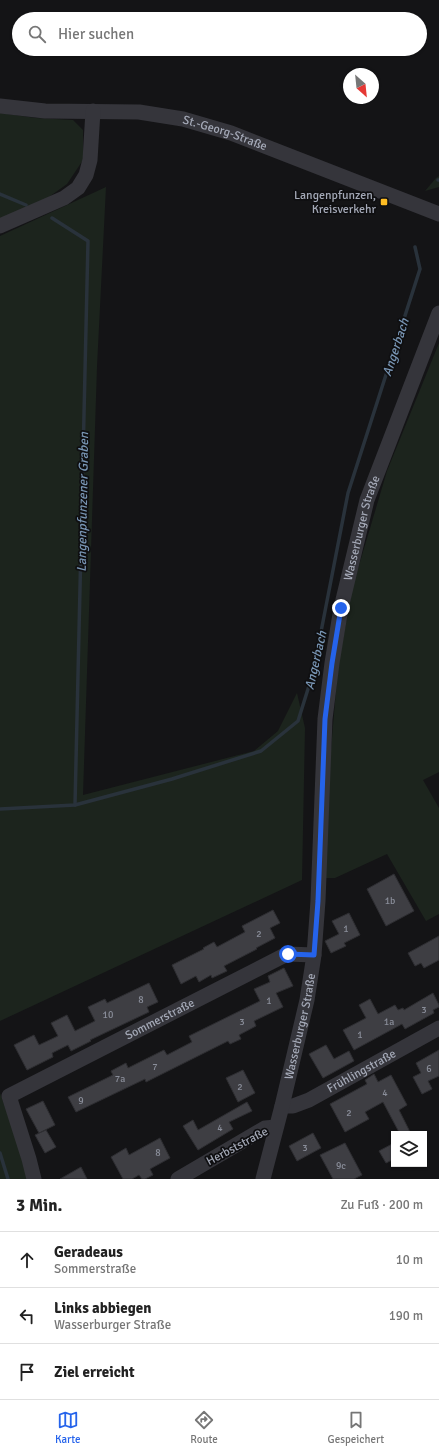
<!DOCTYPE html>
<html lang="de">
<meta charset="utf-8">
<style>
:root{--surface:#fff;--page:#f6f6f6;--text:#222;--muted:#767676;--line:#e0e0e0;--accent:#2563eb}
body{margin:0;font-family:Signika,sans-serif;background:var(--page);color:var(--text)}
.controls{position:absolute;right:12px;bottom:12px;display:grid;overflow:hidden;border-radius:0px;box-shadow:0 1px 3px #0004}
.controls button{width:36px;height:36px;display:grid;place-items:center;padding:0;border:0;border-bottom:1px solid var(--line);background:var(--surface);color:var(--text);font:20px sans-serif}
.compass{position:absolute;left:343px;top:68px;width:36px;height:36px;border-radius:50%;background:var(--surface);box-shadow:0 1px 3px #0004;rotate:153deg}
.stop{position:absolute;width:12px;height:12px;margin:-9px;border:3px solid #2563eb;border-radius:50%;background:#fff}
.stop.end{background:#2563eb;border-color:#fff;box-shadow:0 1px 4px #0008}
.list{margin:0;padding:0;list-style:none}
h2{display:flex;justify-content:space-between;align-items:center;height:52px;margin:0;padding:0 16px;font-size:17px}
h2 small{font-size:13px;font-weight:400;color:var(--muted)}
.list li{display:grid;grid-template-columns:26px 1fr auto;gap:12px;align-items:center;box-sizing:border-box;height:56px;padding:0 16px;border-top:1px solid var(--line)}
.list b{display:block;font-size:15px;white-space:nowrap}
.list p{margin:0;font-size:13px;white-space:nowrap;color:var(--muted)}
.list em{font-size:13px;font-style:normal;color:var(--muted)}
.icon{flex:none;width:22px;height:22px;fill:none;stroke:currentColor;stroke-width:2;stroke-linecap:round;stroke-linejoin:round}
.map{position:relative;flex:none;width:439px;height:1179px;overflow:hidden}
.search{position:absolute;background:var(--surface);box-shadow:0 1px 3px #0004;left:12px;right:12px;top:12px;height:44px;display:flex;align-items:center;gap:10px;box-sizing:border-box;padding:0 14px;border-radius:22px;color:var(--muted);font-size:15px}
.sheet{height:220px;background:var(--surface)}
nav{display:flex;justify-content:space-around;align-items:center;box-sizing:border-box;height:56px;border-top:1px solid var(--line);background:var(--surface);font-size:11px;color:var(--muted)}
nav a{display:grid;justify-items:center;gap:2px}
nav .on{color:var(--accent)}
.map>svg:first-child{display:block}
</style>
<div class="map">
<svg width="439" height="1179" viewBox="0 0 439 1179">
<rect width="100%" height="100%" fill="#141416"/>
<g fill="#1c241d">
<polygon points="0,113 36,118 73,120 83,130 83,160 67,184 46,199 0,219"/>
<polygon points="439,176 439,187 425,191 436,178"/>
<polygon points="106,187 97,367 83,795 254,751 278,731 297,693 305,728 302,880 0,1021 0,236"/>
<polygon points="439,343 439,772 423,780 439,808 439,914 426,921 387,854 335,878 324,878 329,773 338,667 352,589 387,471"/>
<polygon points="0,1093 22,1155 27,1179 0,1179"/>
</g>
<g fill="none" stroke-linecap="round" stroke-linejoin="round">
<g stroke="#29323b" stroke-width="3.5">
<polyline points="438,180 439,180"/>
<polyline points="0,194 26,205"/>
<polyline points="52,218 88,241 75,805"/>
<polyline points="0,809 75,805 172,779 261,751 298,721 313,673 348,493 420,269 415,247"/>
<polyline points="0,1153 8,1179"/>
</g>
</g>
<g fill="#3e3e43" stroke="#2e2e32">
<polygon points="394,874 414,911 386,926 367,889"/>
<polygon points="273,910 280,923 270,928 275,938 256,948 257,949 224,966 227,971 212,978 211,975 199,982 196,976 181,984 172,965 204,949 203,948 214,942 217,947 245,932 242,926"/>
<polygon points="349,913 360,935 344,943 346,946 331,953 325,941 339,934 332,921"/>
<polygon points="439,936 439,960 424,968 421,963 415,966 408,953"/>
<polygon points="284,968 293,986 276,993 283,1007 254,1021 256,1026 239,1035 241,1039 230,1044 228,1041 146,1082 145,1079 76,1112 68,1097 113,1075 111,1071 126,1063 128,1068 164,1050 167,1055 192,1042 189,1036 260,1001 254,989 270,982 268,976"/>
<polygon points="149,983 158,1002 147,1007 149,1012 90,1040 91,1041 71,1051 68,1045 52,1053 53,1057 27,1070 14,1045 34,1035 39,1045 58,1036 51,1023 67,1015 75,1031 95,1021 88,1007 105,999 107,1003"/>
<polygon points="433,993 439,1005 439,1007 433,1010 434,1013 405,1029 402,1024 354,1050 343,1030 366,1018 359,1005 370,999 378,1014 395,1005 398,1010 403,1008 404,1010"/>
<polygon points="326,1045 334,1059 349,1051 354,1061 323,1078 309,1054"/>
<polygon points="439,1050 439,1076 428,1081 432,1089 422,1094 413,1077 421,1073 416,1063"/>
<polygon points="243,1070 255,1093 238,1102 226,1078"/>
<polygon points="374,1074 378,1082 391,1075 407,1105 399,1110 411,1134 400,1134 383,1102 365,1112 369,1119 345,1132 330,1104 367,1084 365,1080"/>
<polygon points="43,1101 55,1125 39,1133 26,1109"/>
<polygon points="247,1102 252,1111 229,1122 233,1129 198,1150 183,1126 193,1120 198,1130"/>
<polygon points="46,1130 56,1147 45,1153 35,1135"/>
<polygon points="313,1133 321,1148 297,1161 289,1146"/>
<polygon points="160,1138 170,1158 150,1169 153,1175 145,1179 142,1179 139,1175 132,1179 123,1179 111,1157 126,1148 129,1155"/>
<polygon points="345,1143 362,1175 354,1179 333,1179 320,1155"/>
<polygon points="394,1143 394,1159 386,1163 379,1151"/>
<polygon points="81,1167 87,1179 60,1179"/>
</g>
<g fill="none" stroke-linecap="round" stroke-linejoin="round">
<g stroke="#35353b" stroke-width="15">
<path id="s1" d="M 0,106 L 45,111 L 139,112 L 183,119 L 231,133 L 439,214"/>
<polyline points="0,226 64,198 78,188 86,175 90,160 93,111"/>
<path id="s2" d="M 282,1106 L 293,1106 L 309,1100 L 439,1028"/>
<path id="s3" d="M 34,1179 L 29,1159 L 9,1096 L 287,954 L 314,955"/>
<polyline points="178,1179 265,1128 276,1127"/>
<path id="s4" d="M 263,1179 L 282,1106 L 307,1000 L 314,955 L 318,901 L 325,719 L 332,663 L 341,608 L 367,500 L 439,313"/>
</g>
</g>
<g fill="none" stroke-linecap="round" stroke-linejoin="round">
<polyline stroke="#2563eb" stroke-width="5" points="288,954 314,955 318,901 325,719 332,663 341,608"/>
</g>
<rect fill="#ffbd23" stroke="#0f0f11" stroke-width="1.5" x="380" y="198" width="8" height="8" rx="2"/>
<g text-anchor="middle" stroke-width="3.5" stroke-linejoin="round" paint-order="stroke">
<g font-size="10" fill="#8a8e9a">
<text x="390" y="904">1b</text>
<text x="346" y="932">1</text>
<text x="259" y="937">2</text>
<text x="141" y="1003">8</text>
<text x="269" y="1004">1</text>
<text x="424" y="1013">3</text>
<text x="108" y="1018">10</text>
<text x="242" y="1025">3</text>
<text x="389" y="1025">1a</text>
<text x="360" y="1038">1</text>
<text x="155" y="1070">7</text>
<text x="429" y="1072">6</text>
<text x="120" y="1082">7a</text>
<text x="240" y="1090">2</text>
<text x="385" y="1096">4</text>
<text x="81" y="1104">9</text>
<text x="349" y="1116">2</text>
<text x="220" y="1131">4</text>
<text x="305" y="1151">3</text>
<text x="158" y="1156">8</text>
<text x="341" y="1169">9c</text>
</g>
<g font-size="12" fill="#a4a9b7" stroke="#0f0f11">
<text dy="4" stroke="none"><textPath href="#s1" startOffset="228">St.-Georg-Straße</textPath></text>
<text dy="4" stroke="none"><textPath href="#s4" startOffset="661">Wasserburger Straße</textPath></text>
<text dy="4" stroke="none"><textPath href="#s3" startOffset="256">Sommerstraße</textPath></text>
<text dy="4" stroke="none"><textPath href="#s4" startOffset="157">Wasserburger Straße</textPath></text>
<text dy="4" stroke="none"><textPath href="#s2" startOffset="88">Frühlingstraße</textPath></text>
<text transform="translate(237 1146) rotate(-28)" y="4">Herbststraße</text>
</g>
<g font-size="12" fill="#a4a9b7" stroke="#0f0f11" text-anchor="end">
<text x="376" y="199">Langenpfunzen,<tspan x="376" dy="14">Kreisverkehr</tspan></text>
</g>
<g font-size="13" font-style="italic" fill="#7996b5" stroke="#0f0f11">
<text transform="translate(395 347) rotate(-72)" y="5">Angerbach</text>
<text transform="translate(82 502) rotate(-89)" y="5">Langenpfunzener Graben</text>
<text transform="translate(315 660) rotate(-77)" y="5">Angerbach</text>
</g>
</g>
</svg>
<div class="controls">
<button><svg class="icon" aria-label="layers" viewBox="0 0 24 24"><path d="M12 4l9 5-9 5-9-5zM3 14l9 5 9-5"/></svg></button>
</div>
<svg class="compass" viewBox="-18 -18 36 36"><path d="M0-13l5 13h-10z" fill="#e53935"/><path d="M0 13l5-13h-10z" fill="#767676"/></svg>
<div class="stop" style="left:288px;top:954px"></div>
<div class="stop end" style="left:341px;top:608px"></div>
<div class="search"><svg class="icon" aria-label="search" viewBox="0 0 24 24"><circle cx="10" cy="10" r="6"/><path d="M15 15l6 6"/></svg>Hier suchen</div>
</div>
<section class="sheet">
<h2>3 Min.<small>Zu Fuß · 200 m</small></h2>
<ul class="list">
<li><svg class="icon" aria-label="ahead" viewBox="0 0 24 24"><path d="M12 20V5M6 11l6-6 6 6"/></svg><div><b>Geradeaus</b><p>Sommerstraße</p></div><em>10 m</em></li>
<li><svg class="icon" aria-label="left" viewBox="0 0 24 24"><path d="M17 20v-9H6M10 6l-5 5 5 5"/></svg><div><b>Links abbiegen</b><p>Wasserburger Straße</p></div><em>190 m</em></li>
<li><svg class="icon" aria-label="arrive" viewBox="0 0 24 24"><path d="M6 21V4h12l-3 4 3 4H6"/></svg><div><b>Ziel erreicht</b></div></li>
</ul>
</section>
<nav>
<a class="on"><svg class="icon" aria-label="map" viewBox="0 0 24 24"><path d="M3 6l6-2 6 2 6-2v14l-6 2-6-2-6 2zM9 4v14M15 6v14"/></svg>Karte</a>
<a><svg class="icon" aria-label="directions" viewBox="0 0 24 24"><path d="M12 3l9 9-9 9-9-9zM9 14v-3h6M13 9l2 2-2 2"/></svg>Route</a>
<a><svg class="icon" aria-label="saved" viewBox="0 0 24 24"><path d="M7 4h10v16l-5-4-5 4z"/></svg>Gespeichert</a>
</nav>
